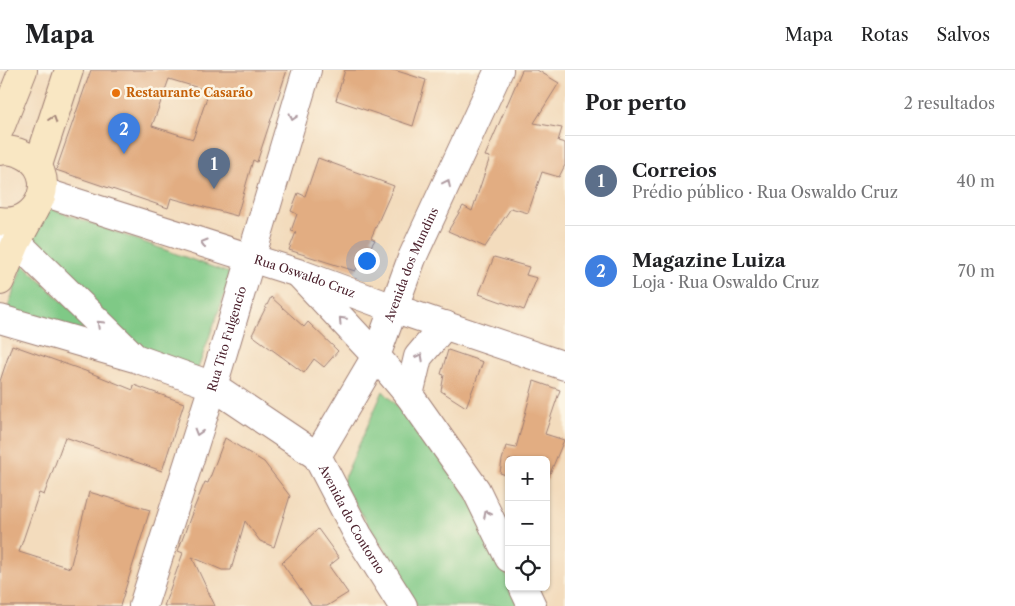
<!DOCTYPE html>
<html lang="pt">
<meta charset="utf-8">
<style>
:root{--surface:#fff;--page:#f2f2f2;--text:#202124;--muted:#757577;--line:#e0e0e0;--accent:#2563eb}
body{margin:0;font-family:"Libre Caslon Text",serif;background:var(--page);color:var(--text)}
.controls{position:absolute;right:15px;bottom:15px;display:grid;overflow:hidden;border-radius:8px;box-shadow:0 1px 4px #0004}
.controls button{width:45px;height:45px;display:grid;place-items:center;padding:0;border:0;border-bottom:1px solid var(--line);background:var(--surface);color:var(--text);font:25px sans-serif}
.you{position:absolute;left:366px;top:190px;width:18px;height:18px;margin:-12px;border:4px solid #fff;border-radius:50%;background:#1a73e8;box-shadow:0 0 0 8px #1a73e833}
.badge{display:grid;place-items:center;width:32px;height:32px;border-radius:50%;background:var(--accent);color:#fff;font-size:16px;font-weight:700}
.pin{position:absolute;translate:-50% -41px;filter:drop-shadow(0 1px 2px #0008)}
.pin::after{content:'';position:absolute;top:26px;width:18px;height:15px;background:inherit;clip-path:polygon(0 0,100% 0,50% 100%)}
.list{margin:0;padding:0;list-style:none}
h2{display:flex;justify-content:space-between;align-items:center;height:65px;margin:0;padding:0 20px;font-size:21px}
h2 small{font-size:16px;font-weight:400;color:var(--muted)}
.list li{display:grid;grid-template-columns:32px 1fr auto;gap:15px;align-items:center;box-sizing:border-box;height:90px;padding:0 20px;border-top:1px solid var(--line)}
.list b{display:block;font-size:19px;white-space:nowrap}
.list p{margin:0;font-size:16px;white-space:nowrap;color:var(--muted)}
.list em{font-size:16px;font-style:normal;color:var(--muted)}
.icon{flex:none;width:28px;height:28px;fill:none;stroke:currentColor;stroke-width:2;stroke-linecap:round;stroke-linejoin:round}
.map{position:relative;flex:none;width:565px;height:536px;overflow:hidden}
header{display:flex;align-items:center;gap:30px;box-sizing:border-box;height:70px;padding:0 25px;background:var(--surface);border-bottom:1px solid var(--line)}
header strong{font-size:24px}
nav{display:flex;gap:28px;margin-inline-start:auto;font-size:18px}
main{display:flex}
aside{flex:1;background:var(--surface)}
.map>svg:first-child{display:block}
</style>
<header>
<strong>Mapa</strong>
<nav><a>Mapa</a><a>Rotas</a><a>Salvos</a></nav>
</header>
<main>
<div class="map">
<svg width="565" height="536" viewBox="0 0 565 536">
<rect width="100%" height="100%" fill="#fcf5e5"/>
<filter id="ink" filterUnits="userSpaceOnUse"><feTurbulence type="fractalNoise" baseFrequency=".02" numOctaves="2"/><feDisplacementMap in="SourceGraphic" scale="10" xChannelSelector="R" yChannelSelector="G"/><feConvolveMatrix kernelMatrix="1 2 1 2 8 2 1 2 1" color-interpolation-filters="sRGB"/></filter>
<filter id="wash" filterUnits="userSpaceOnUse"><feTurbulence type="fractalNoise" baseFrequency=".0096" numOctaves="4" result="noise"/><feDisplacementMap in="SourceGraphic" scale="20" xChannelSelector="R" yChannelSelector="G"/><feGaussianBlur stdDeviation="1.12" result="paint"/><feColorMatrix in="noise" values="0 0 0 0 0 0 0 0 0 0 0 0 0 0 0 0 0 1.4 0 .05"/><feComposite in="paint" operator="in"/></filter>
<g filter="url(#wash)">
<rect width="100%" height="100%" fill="#f3dcbd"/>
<g fill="#7fc986" stroke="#647458">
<polygon points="46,137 232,204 197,301 144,281 31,175"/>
<polygon points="23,194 100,268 7,240"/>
<path d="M 383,321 C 422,361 462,412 487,462 C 495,478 502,495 509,511 L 509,517 L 511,517 L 520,536 L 417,536 L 404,511 L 342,413 Z"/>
</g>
<g id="blocks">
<g fill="#e2ad82" fill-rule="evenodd">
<path d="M 91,0 L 287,0 L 257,92 L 253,90 L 237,146 L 171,128 L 168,138 L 56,100 ZM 169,9 L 209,21 L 193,69 L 152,56 Z"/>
<polygon points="345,0 394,0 426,10 413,56 336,30"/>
<polygon points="522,0 537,0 559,13 534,53 562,58 558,71 565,73 565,95 559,107 542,102 528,143 511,138 485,177 448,161 463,136 472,141 490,87 485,86"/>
<polygon points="318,88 394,116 371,168 375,170 355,201 289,180 296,162 291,161 297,144 291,141 298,123 305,126"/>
<polygon points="494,187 529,197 526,205 537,208 524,240 479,224"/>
<polygon points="271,227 304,257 308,252 338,281 324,297 314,289 304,303 252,265"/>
<polygon points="12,275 91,303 133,320 134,315 184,333 162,401 65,367 44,425 39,423 19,482 70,498 89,422 150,440 120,536 0,536 0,311"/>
<polygon points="448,280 483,292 466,337 441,321 444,305 441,304"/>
<polygon points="534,311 560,320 545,364 564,370 546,413 546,390 509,390 509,406 500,403 502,390 506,376 516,378"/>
<polygon points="225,368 264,392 290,426 274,477 260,471 245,451 231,500 222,500 192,487 215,536 164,536 183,483 178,481 192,443 205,412 208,413"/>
<polygon points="318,459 339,488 329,496 348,523 327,536 312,536 282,493"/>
</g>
</g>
</g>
<g filter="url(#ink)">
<use href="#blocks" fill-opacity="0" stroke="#9e7e74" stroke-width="1"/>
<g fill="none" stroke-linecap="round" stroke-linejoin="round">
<g stroke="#9e7e74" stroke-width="30">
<g id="street">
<path id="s1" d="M 43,122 L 298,203 L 393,238 L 565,296"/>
<polyline points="0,156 132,285"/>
<polyline points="302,207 376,286 409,325 476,420 509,488"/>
<path id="s2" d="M 0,249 L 135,288 L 213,316 L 317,386 L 358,465 L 403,536"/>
<polyline points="409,325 418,287 445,255"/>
<path id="s3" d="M 317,386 L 376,286 L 412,188 L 499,0"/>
<polyline points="523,517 532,536"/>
<path id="s4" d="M 143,536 L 213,316 L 307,0"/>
</g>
</g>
<g stroke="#9e7e74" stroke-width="30">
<g id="secondary">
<polyline points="0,58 23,0"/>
<path d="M 0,81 C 8,79 15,81 22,84 C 61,101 41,158 0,151"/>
<polyline points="38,95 69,0"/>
<polyline points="0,211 16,173 34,140"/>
</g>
</g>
<use href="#street" stroke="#fff" stroke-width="28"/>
<use href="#secondary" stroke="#f9e7c3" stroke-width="28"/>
</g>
<defs><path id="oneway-chevron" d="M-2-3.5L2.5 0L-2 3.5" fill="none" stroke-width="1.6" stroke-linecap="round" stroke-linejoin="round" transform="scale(1.25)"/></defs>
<g stroke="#ae9aa0">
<use href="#oneway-chevron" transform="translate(293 47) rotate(107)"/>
<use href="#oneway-chevron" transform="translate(447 113) rotate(-65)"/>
<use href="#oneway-chevron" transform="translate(204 173) rotate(-163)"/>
<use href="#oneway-chevron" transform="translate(342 250) rotate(-133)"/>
<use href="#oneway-chevron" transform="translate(100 254) rotate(-136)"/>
<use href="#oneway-chevron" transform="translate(420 287) rotate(-62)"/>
<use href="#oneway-chevron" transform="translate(198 362) rotate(107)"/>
<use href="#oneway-chevron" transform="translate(487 444) rotate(-116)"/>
</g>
<use stroke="#a28377" href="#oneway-chevron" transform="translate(53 49) rotate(-72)"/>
</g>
<circle fill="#e8710a" stroke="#fcf5e5" stroke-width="2" cx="116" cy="23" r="5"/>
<g text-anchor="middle" stroke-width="5" stroke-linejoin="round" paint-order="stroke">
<g font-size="12" font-weight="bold" fill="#c56008" stroke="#fcf5e5" text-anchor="start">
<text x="126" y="27">Restaurante Casarão</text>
</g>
<g font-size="12" fill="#4a1f2b" stroke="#fcf5e5">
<text dy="4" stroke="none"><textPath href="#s3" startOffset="214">Avenida dos Mundins</textPath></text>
<text dy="4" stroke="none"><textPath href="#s1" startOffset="275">Rua Oswaldo Cruz</textPath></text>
<text dy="4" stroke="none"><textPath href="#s4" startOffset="280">Rua Tito Fulgencio</textPath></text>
<text dy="4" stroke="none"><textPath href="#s2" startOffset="421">Avenida do Contorno</textPath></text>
</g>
</g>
</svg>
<div class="controls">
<button>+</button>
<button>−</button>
<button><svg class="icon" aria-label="locate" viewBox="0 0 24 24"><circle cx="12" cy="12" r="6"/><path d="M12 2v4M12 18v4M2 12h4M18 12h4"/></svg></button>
</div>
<div class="you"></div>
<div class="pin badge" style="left:214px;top:119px;background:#5c6f8a">1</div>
<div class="pin badge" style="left:124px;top:84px;background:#3f7fe0">2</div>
</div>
<aside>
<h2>Por perto<small>2 resultados</small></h2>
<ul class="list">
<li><span class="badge" style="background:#5c6f8a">1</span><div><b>Correios</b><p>Prédio público · Rua Oswaldo Cruz</p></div><em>40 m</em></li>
<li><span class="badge" style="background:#3f7fe0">2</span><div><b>Magazine Luiza</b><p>Loja · Rua Oswaldo Cruz</p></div><em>70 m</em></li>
</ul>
</aside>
</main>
